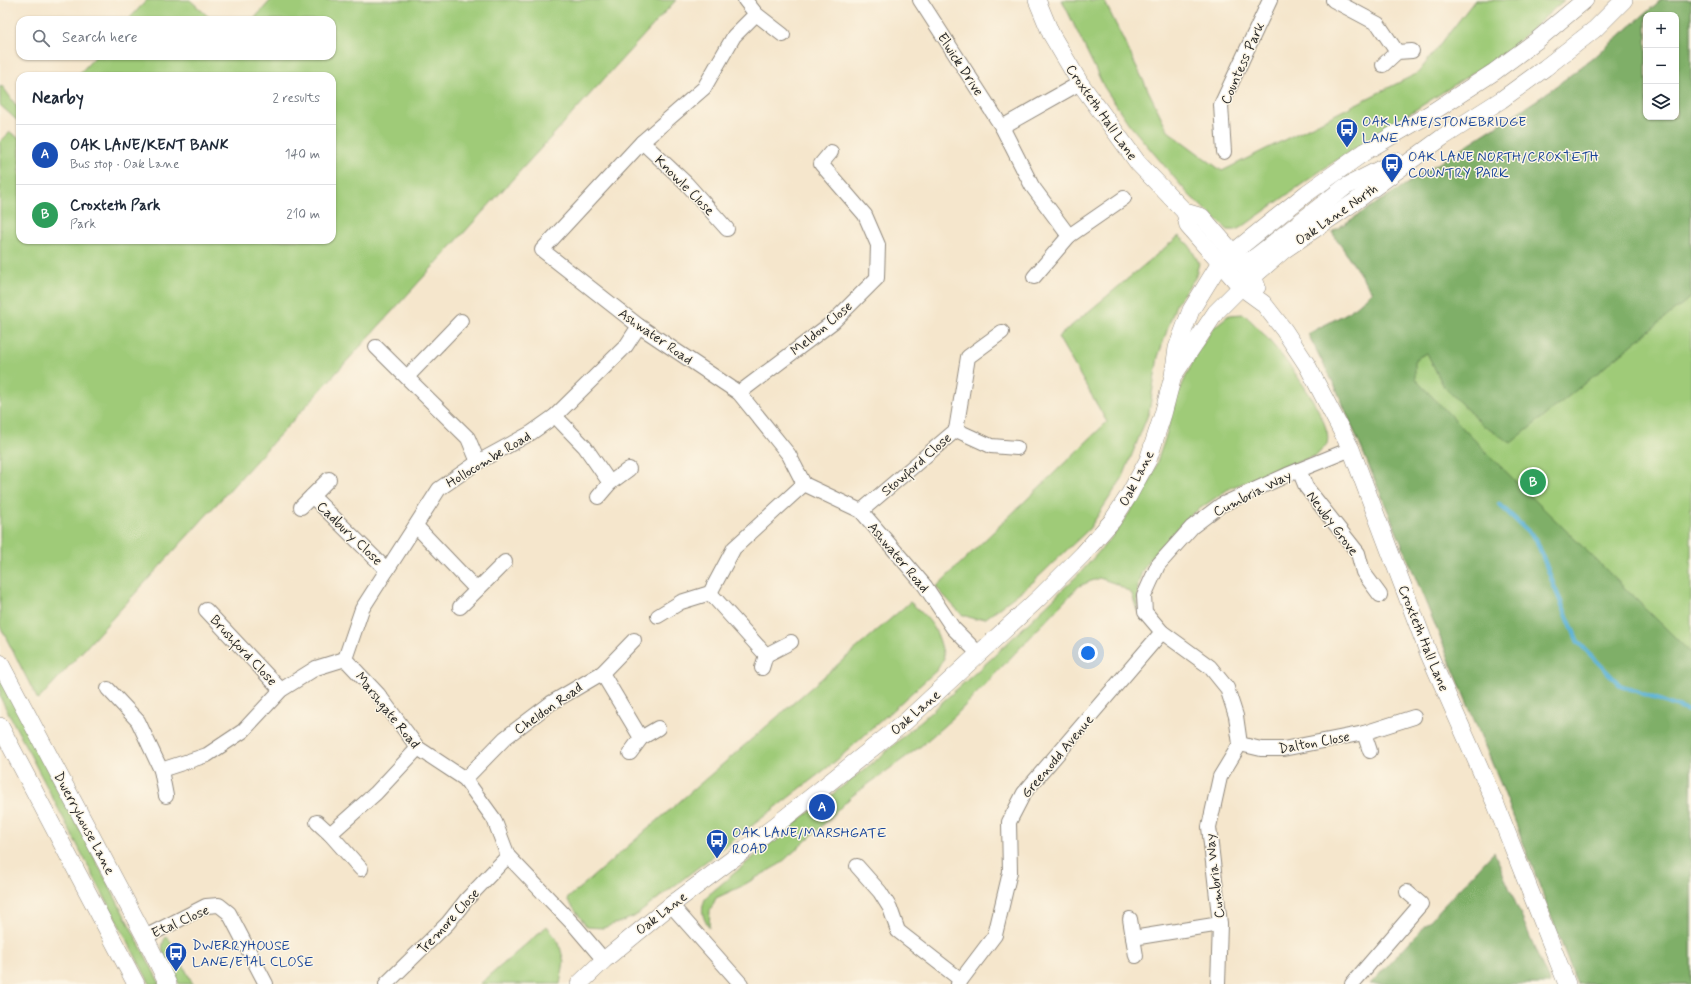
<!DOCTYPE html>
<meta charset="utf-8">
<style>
:root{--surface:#fff;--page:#f2f2f3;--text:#1f2937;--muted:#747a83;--line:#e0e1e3;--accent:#ea580c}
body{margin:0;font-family:Mynerve,sans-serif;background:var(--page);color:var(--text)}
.controls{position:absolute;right:12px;top:12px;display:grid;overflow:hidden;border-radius:8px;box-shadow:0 1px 3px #0004}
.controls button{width:36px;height:36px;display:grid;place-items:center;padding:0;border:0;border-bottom:1px solid var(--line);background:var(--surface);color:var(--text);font:20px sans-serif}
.you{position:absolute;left:1088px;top:653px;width:14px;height:14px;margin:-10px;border:3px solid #fff;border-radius:50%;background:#1a73e8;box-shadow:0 0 0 6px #1a73e833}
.badge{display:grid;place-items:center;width:26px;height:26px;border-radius:50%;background:var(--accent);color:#fff;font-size:13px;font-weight:700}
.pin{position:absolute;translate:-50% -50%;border:2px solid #fff;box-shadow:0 1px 4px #0006}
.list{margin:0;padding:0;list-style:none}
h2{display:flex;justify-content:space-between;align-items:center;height:52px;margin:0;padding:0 16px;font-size:17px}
h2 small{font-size:13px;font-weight:400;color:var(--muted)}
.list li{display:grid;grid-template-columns:26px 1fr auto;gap:12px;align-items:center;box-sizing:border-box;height:60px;padding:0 16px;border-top:1px solid var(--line)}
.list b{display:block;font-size:15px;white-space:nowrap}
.list p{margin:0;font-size:13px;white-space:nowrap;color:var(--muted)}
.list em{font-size:13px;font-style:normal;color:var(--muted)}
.icon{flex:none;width:22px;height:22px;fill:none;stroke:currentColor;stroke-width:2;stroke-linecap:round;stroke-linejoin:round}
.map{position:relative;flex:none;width:1691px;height:984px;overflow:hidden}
.search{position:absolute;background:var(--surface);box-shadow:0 1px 3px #0004;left:16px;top:16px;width:320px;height:44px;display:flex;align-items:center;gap:10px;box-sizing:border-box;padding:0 14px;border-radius:12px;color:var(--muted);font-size:15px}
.panel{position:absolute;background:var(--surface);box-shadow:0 1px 3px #0004;left:16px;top:72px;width:320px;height:172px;border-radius:12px}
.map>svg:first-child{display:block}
</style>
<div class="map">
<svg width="1691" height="984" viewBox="0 0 1691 984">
<rect width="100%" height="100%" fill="#fcf5e5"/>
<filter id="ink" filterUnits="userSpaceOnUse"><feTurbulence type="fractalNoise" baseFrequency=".025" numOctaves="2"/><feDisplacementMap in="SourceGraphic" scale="8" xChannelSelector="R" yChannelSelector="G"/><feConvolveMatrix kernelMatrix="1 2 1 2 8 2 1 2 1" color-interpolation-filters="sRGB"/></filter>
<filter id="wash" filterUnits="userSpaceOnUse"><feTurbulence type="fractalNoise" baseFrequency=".012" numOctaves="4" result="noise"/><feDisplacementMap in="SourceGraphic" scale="16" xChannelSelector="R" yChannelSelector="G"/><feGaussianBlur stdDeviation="0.9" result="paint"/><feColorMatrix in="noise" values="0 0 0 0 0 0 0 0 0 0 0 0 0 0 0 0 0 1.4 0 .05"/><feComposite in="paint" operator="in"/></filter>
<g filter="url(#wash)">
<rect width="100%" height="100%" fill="#f5e6cc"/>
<g fill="#9fcb78" stroke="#657b52" fill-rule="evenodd">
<polygon points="147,0 190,0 212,20 128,20"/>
<polygon points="271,0 676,0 38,700 0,626 0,142 10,132 20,139 20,240 332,240 332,76 77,76 96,56 332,56 332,20 253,20"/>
<polygon points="1062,0 1104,0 1168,131 1222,171 1418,73 1475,0 1564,0 1507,51 1326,167 1245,225 1236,230 1228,230 1189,195 1129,124 1104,87"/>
<path d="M 1661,0 L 1691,0 L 1691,984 L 1577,984 L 1504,792 L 1391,518 L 1336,388 L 1308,334 L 1349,312 L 1372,292 L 1332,232 L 1540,98 L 1597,55 ZM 1646,15 L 1676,15 L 1676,117 L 1646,117 Z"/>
<polygon points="0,86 3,87 20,111 20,123 0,105"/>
<polygon points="1179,236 1189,245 1199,263 1195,278 1176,304 1158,357 1149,412 1123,477 1089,529 1033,582 986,618 974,619 961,614 936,587 1107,422 1058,337"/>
<path d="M 1244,314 C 1270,338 1318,397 1327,432 C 1328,435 1328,440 1327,444 L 1317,455 L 1230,488 L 1189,516 L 1156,551 L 1142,571 L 1138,584 L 1137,611 L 1132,594 L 1117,584 L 1099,578 L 1079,586 L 955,716 L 921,746 L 852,796 L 819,829 L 780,864 L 740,887 L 716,898 L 710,911 L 709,928 C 702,916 700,910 706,897 L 775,839 L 879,758 L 991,659 L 1082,571 L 1118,530 L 1151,479 L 1165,439 L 1176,399 L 1196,354 L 1214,327 L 1229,315 Z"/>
<path d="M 910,602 C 932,621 938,629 944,658 L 937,670 L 837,760 L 634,917 L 603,928 L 587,927 L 567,899 Z"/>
<polygon points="0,676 160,984 150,984 0,697"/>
<polygon points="547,926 559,943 564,962 560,984 480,984"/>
<path d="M 166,937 L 169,939 L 193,984 L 179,984 C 172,971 155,951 166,937 Z"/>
</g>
<g fill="#7faf68" stroke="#556d4a" fill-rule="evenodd">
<path d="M 1661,0 L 1691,0 L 1691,297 L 1511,443 L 1484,426 L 1444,387 L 1427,353 L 1415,359 L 1415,379 L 1494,460 L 1691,653 L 1691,984 L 1577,984 L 1504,792 L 1391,518 L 1336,388 L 1308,334 L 1349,312 L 1372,292 L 1332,232 L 1540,98 L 1597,55 ZM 1646,15 L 1676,15 L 1676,117 L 1646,117 Z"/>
<polygon points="1494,852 1550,984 1370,984"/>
</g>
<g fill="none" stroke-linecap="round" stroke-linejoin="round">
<polyline stroke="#57b0d5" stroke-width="4.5" points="1499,504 1536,539 1554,586 1578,642 1620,685 1691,712"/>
</g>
</g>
<g filter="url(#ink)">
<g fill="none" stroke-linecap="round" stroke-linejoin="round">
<g stroke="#90887c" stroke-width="16">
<g id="minor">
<polyline points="745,0 756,14 783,35"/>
<polyline points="920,0 1002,127 1032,186 1069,236"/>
<polyline points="1333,0 1378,24 1397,52"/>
<polyline points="756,14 734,36 704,88 642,142 542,250 639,326 739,393 789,455 804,484 861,511 925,586 953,628 979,654"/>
<polyline points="1383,65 1397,52 1412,51"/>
<polyline points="1002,127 1080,83"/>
<polyline points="642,142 686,183 727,229"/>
<polyline points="1224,152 1221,105 1270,0"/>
<polyline points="1034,277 1069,236 1124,198"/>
<polyline points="376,347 468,438 478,462"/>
<polyline points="407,377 461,321"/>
<polyline points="739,393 833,322 877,278 878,245 865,215 821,164 831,152"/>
<polyline points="555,416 585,447 610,483"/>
<polyline points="956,430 991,446 1017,448"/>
<polyline points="1299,470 1306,487 1358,553 1363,572 1380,595"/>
<polyline points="312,496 387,570"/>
<polyline points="598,497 610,483 629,469"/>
<polyline points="301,507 329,479"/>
<polyline points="861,511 956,430 968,357 1002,332"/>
<polyline points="416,526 477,590"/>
<polyline points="710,593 766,655"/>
<polyline points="460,607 505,562"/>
<polyline points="206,610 281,690"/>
<polyline points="658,616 681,602 710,593 734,548 804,484"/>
<polyline points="345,659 362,609 439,489 478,462 531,433 555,416 626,346 639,326"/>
<polyline points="762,668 766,655 791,642"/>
<polyline points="602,673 641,738"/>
<polyline points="108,689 138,721 161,770 166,796"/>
<polyline points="1364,733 1370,751"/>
<polyline points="1240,744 1261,749 1283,749 1364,733 1414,717"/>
<polyline points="630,753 641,738 658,728"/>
<polyline points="161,770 207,755 243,731 281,690 316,668 345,659 378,694 418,748 465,779 494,819 508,856 575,926 604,960"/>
<polyline points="465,779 505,738 551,703 602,673 634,640"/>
<polyline points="317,822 330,834 361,869"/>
<polyline points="330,834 376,793 418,748"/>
<polyline points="857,866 880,892 890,908 898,931 961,980"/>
<polyline points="671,905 741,984"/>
<polyline points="1130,919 1136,956"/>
<polyline points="145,937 206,906 219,905 229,913 266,984"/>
<polyline points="1133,938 1220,924"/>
<polyline points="386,984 448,923 467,899 508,856"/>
<polyline points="958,984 995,935 1010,872 1009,822 1024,793 1162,632"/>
<polyline points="1218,984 1220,924 1209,827 1220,777 1240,744 1236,716 1227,688 1210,667 1162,632 1145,612 1144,596 1158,565 1192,527 1221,505 1287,475 1351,449"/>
<polyline points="1352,984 1421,904 1407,892"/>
</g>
</g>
<g stroke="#90887c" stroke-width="18">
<g id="tertiary">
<polyline points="1037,0 1051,34 1080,83 1138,163 1185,212 1202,217 1253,276 1257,287"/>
<polyline points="1185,212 1188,226 1241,287 1263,303 1284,330 1307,365 1351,449 1428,652 1496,805 1567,984"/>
<polyline points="1232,262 1247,261 1253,259 1345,187 1396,161"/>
<polyline points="1175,373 1216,312 1241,287 1284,250 1353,203 1443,137 1501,100 1545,68 1595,29 1624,0"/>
<polyline points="0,663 145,937 168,984"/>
<polyline points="0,726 136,984"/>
<polyline points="579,984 604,960 671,905 746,849 905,722 1039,598 1083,554 1112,521 1129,495 1148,460 1163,414 1173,376 1177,348 1191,310 1220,263 1307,193 1366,151 1431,113 1494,72 1536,41 1585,0"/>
</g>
</g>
<use href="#minor" stroke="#fff" stroke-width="14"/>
<use href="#tertiary" stroke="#fff" stroke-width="17"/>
</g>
</g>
<defs>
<g id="bus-pin" transform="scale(1.15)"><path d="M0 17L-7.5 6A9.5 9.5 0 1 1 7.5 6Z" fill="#1a4fb4" stroke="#fcf5e5"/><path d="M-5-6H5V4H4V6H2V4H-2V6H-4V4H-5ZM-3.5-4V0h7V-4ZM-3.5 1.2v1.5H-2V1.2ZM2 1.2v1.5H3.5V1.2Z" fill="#fff"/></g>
</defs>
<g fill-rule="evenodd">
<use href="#bus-pin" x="1347" y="129"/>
<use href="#bus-pin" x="1392" y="164"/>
<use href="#bus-pin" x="717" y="840"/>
<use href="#bus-pin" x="176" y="953"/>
</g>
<g text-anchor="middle" stroke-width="3" stroke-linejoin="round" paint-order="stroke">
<g font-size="14" fill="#2b2b2b" stroke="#fcf5e5">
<text transform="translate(1242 63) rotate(-66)" y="5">Countess Park</text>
<text transform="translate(961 64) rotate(57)" y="5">Elwick Drive</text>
<text transform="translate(1102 112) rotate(55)" y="5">Croxteth Hall Lane</text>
<text transform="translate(685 185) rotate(45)" y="5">Knowle Close</text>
<text transform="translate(1336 214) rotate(-35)" y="5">Oak Lane North</text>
<text transform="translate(821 328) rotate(-40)" y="5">Meldon Close</text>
<text transform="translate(656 336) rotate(35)" y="5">Ashwater Road</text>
<text transform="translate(488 459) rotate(-31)" y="5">Hollocombe Road</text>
<text transform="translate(916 464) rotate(-41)" y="5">Stowford Close</text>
<text transform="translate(1136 478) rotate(-63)" y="5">Oak Lane</text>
<text transform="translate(1252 493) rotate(-27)" y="5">Cumbria Way</text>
<text transform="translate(1333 523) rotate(53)" y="5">Newby Grove</text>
<text transform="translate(350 533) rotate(44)" y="5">Cadbury Close</text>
<text transform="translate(899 557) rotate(50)" y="5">Ashwater Road</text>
<text transform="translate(1424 638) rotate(68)" y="5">Croxteth Hall Lane</text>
<text transform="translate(244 650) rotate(47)" y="5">Brushford Close</text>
<text transform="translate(548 708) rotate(-35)" y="5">Cheldon Road</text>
<text transform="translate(388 710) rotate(51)" y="5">Marshgate Road</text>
<text transform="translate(915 712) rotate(-41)" y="5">Oak Lane</text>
<text transform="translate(1314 742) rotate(-10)" y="5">Dalton Close</text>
<text transform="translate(1057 756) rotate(-50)" y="5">Greenodd Avenue</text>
<text transform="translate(85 823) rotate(62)" y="5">Dwerryhouse Lane</text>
<text transform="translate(1214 876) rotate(-97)" y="5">Cumbria Way</text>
<text transform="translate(661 913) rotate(-38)" y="5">Oak Lane</text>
<text transform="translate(180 921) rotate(-24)" y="5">Etal Close</text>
<text transform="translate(448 921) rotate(-47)" y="5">Tremore Close</text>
</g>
<g font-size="14" fill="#164399" stroke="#fcf5e5" text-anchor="start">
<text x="1362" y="126">OAK LANE/STONEBRIDGE<tspan x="1362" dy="16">LANE</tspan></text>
<text x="1408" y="161">OAK LANE NORTH/CROXTETH<tspan x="1408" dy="16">COUNTRY PARK</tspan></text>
<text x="732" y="837">OAK LANE/MARSHGATE<tspan x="732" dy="16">ROAD</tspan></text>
<text x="192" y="950">DWERRYHOUSE<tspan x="192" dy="16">LANE/ETAL CLOSE</tspan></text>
</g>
</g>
</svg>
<div class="controls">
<button>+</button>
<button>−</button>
<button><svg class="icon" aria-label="layers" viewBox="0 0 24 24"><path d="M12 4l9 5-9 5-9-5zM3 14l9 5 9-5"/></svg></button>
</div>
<div class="you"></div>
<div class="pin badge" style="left:822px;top:807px;background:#1a4fb4">A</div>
<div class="pin badge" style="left:1533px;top:482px;background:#2e9e5b">B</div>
<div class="search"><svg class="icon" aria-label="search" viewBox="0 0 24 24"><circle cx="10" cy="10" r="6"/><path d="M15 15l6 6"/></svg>Search here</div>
<section class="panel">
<h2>Nearby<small>2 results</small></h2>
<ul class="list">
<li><span class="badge" style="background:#1a4fb4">A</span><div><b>OAK LANE/KENT BANK</b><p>Bus stop · Oak Lane</p></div><em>140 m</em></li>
<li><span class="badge" style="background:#2e9e5b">B</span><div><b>Croxteth Park</b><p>Park</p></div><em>210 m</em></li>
</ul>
</section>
</div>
